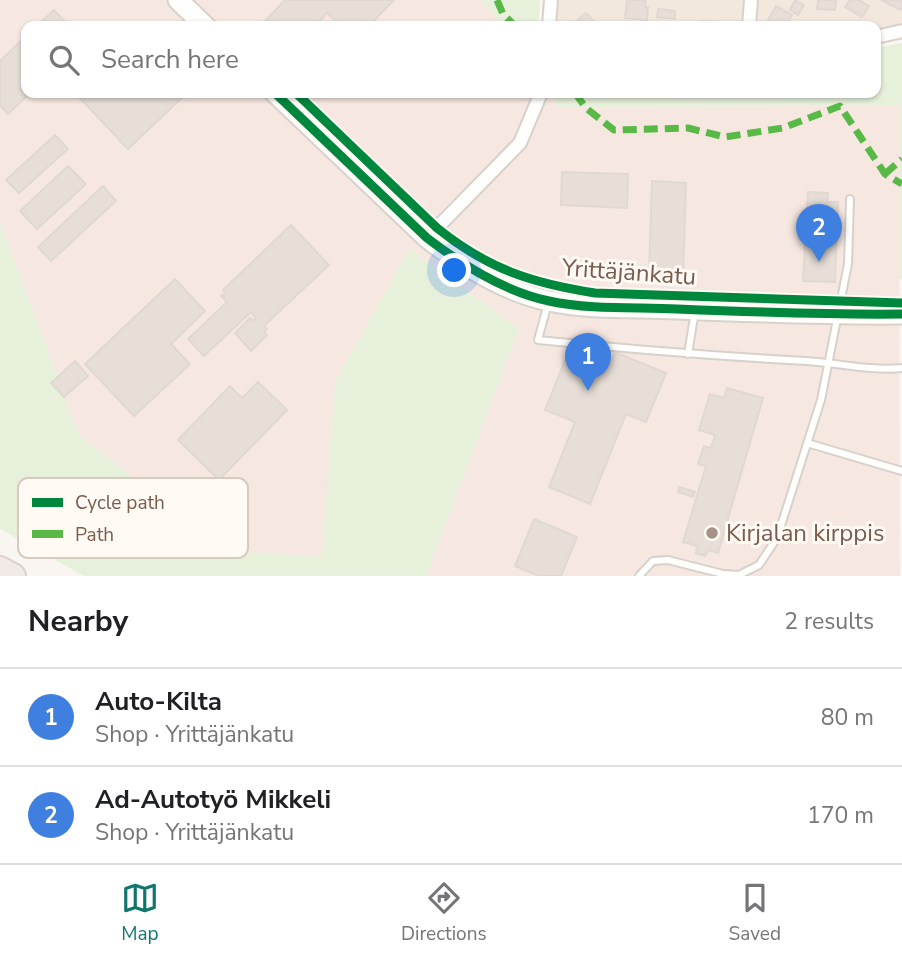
<!DOCTYPE html>
<meta charset="utf-8">
<style>
:root{--surface:#fff;--page:#f2f2f2;--text:#202124;--muted:#757577;--line:#e0e0e0;--accent:#0f766e}
body{margin:0;font-family:"Nunito Sans",sans-serif;background:var(--page);color:var(--text)}
.you{position:absolute;left:455px;top:271px;width:24px;height:24px;margin:-18px;border:5px solid #fff;border-radius:50%;background:#1a73e8;box-shadow:0 0 0 10px #1a73e833}
.badge{display:grid;place-items:center;width:46px;height:46px;border-radius:50%;background:var(--accent);color:#fff;font-size:23px;font-weight:700}
.pin{position:absolute;translate:-50% -58px;filter:drop-shadow(0 2px 4px #0008)}
.pin::after{content:'';position:absolute;top:37px;width:24px;height:21px;background:inherit;clip-path:polygon(0 0,100% 0,50% 100%)}
.list{margin:0;padding:0;list-style:none}
h2{display:flex;justify-content:space-between;align-items:center;height:91px;margin:0;padding:0 28px;font-size:30px}
h2 small{font-size:23px;font-weight:400;color:var(--muted)}
.list li{display:grid;grid-template-columns:46px 1fr auto;gap:21px;align-items:center;box-sizing:border-box;height:98px;padding:0 28px;border-top:2px solid var(--line)}
.list b{display:block;font-size:26px;white-space:nowrap}
.list p{margin:0;font-size:23px;white-space:nowrap;color:var(--muted)}
.list em{font-size:23px;font-style:normal;color:var(--muted)}
.icon{flex:none;width:38px;height:38px;fill:none;stroke:currentColor;stroke-width:2;stroke-linecap:round;stroke-linejoin:round}
.map{position:relative;flex:none;width:902px;height:576px;overflow:hidden}
.search{position:absolute;background:var(--surface);box-shadow:0 2px 5px #0004;left:21px;right:21px;top:21px;height:77px;display:flex;align-items:center;gap:18px;box-sizing:border-box;padding:0 24px;border-radius:14px;color:var(--muted);font-size:26px}
.sheet{height:287px;background:var(--surface)}
nav{display:flex;justify-content:space-around;align-items:center;box-sizing:border-box;height:98px;border-top:2px solid var(--line);background:var(--surface);font-size:19px;color:var(--muted)}
nav a{display:grid;justify-items:center;gap:4px}
nav .on{color:var(--accent)}
.map>svg:first-child{display:block}
</style>
<div class="map">
<svg width="902" height="576" viewBox="0 0 902 576">
<rect width="100%" height="100%" fill="#f9f5f0"/>
<polygon fill="#f2e8de" points="555,0 902,0 902,23 876,29 876,26 553,26"/>
<polygon fill="#f6e8e1" points="0,0 481,0 501,26 26,26 26,93 548,93 559,108 899,105 900,576 426,576 519,328 335,382 322,557 227,551 79,435 0,222"/>
<g fill="#e7f0db">
<polygon points="481,0 540,0 538,26 501,26"/>
<polygon points="902,43 902,279 899,280 899,105 559,108 551,96 607,93 876,93 876,48"/>
<polygon points="0,222 79,435 227,551 322,556 335,382 409,249 519,328 426,576 84,576 0,529"/>
</g>
<g fill="#e6ded7" stroke="#e2d8d2" stroke-width="2">
<polygon points="285,0 394,0 369,26 341,26 327,13 315,26 268,26 264,22"/>
<polygon points="627,0 646,0 645,7 648,7 647,20 625,18"/>
<polygon points="795,0 804,5 798,15 790,10"/>
<polygon points="818,0 836,0 835,10 817,9"/>
<polygon points="850,0 859,0 869,6 862,17 845,7"/>
<polygon points="882,0 902,0 902,7 900,10"/>
<polygon points="776,6 792,15 786,26 766,24"/>
<polygon points="658,9 675,11 675,19 657,17"/>
<polygon points="54,10 69,26 37,26"/>
<polygon points="586,13 598,26 571,26"/>
<polygon points="702,21 727,23 727,26 702,26"/>
<polygon points="26,36 26,93 30,93 8,114 0,105 0,61"/>
<polygon points="75,93 187,93 128,149"/>
<polygon points="55,135 68,149 19,193 6,180"/>
<polygon points="68,166 86,184 37,229 20,211"/>
<polygon points="562,172 628,174 627,208 561,205"/>
<polygon points="652,181 686,183 683,276 649,275"/>
<polygon points="103,186 116,201 51,261 38,247"/>
<polygon points="808,192 828,193 827,202 838,202 835,282 803,281"/>
<polygon points="291,225 329,265 264,326 267,329 264,332 267,335 251,351 235,333 250,318 253,321 256,318 251,312 204,356 188,339 227,302 221,296 225,293 223,290"/>
<polygon points="175,279 205,311 171,344 190,364 134,416 85,364"/>
<polygon points="570,348 610,365 615,352 666,373 646,422 626,414 590,504 549,487 575,422 545,410"/>
<polygon points="75,361 88,376 64,397 51,383"/>
<polygon points="258,382 287,410 219,480 178,440 230,386 242,398"/>
<polygon points="727,388 763,398 718,553 709,550 705,556 696,553 697,546 683,542 706,466 698,464 704,446 711,448 715,435 699,430 710,394 724,398"/>
<polygon points="679,487 695,492 693,497 678,492"/>
<polygon points="534,519 577,537 561,576 539,576 515,566"/>
</g>
<g fill="none" stroke-linecap="round" stroke-linejoin="round">
<g stroke="#d7d1cb" stroke-width="10">
<g id="lane">
<path d="M 548,303 L 538,340 C 627,349 716,356 806,361 C 838,363 870,371 902,368"/>
<polyline points="688,354 695,311"/>
<polyline points="807,443 902,471"/>
<polyline points="639,576 653,561 668,560 723,574 739,575 759,565 777,538 821,400 848,264 850,199"/>
</g>
</g>
<g stroke="#d7d1cb" stroke-width="16">
<g id="street">
<polyline points="549,26 551,0"/>
<polyline points="749,26 751,0"/>
<polyline points="876,37 902,31"/>
<polyline points="427,238 520,143 541,93"/>
</g>
</g>
<g stroke="#d9d2cb" stroke-width="23">
<g id="secondary">
<polyline points="178,0 205,26"/>
<path d="M 275,93 L 427,238 C 461,264 506,292 549,301 C 590,310 636,307 677,309 C 752,312 827,315 902,314"/>
</g>
</g>
<g stroke="#dad1cc" stroke-width="28">
<polyline id="highway" points="0,569 13,576"/>
</g>
<use href="#lane" stroke="#fefefd" stroke-width="6"/>
<use href="#street" stroke="#fefefd" stroke-width="12"/>
<use href="#secondary" stroke="#fefefd" stroke-width="19"/>
<use href="#highway" stroke="#f2eae7" stroke-width="24"/>
<g stroke="#58b947" stroke-width="7" stroke-dasharray="14 7" stroke-linecap="butt">
<polyline points="497,0 503,14 515,26"/>
<polyline points="575,93 586,108 614,130 688,128 725,137 783,128 840,106 885,174 902,184"/>
<polyline points="885,174 902,159"/>
</g>
<g stroke="#fffaf3" stroke-width="13">
<g id="cycleway">
<path d="M 275,93 L 427,238 C 461,264 506,292 549,301 C 590,310 636,307 677,309 C 752,312 827,315 902,314"/>
<path d="M 296,93 L 437,228 C 488,269 531,283 595,293 L 902,303"/>
</g>
</g>
<use href="#cycleway" stroke="#00873e" stroke-width="9"/>
</g>
<circle fill="#a69286" stroke="#fffaf3" stroke-width="2.5" cx="712" cy="533" r="7"/>
<g text-anchor="middle" stroke-width="6" stroke-linejoin="round" paint-order="stroke">
<g font-size="24" fill="#7a5c4d" stroke="#fffaf3">
<text transform="translate(629 272) rotate(4)" y="8">Yrittäjänkatu</text>
</g>
<g font-size="24" fill="#7a5c4d" stroke="#fffaf3" text-anchor="start">
<text x="726" y="541">Kirjalan kirppis</text>
</g>
</g>
<rect x="18" y="478" width="230" height="80" rx="10" fill="#fffaf3" stroke="#d7cbc1" stroke-width="2"/>
<rect x="32" y="498" width="31" height="9" fill="#00873e"/>
<rect x="32" y="530" width="31" height="8" fill="#58b947"/>
<g font-size="19" fill="#7a5c4d">
<text x="75" y="509">Cycle path</text>
<text x="75" y="541">Path</text>
</g>
</svg>
<div class="you"></div>
<div class="pin badge" style="left:588px;top:391px;background:#3f7fe0">1</div>
<div class="pin badge" style="left:819px;top:262px;background:#3f7fe0">2</div>
<div class="search"><svg class="icon" aria-label="search" viewBox="0 0 24 24"><circle cx="10" cy="10" r="6"/><path d="M15 15l6 6"/></svg>Search here</div>
</div>
<section class="sheet">
<h2>Nearby<small>2 results</small></h2>
<ul class="list">
<li><span class="badge" style="background:#3f7fe0">1</span><div><b>Auto-Kilta</b><p>Shop · Yrittäjänkatu</p></div><em>80 m</em></li>
<li><span class="badge" style="background:#3f7fe0">2</span><div><b>Ad-Autotyö Mikkeli</b><p>Shop · Yrittäjänkatu</p></div><em>170 m</em></li>
</ul>
</section>
<nav>
<a class="on"><svg class="icon" aria-label="map" viewBox="0 0 24 24"><path d="M3 6l6-2 6 2 6-2v14l-6 2-6-2-6 2zM9 4v14M15 6v14"/></svg>Map</a>
<a><svg class="icon" aria-label="directions" viewBox="0 0 24 24"><path d="M12 3l9 9-9 9-9-9zM9 14v-3h6M13 9l2 2-2 2"/></svg>Directions</a>
<a><svg class="icon" aria-label="saved" viewBox="0 0 24 24"><path d="M7 4h10v16l-5-4-5 4z"/></svg>Saved</a>
</nav>
